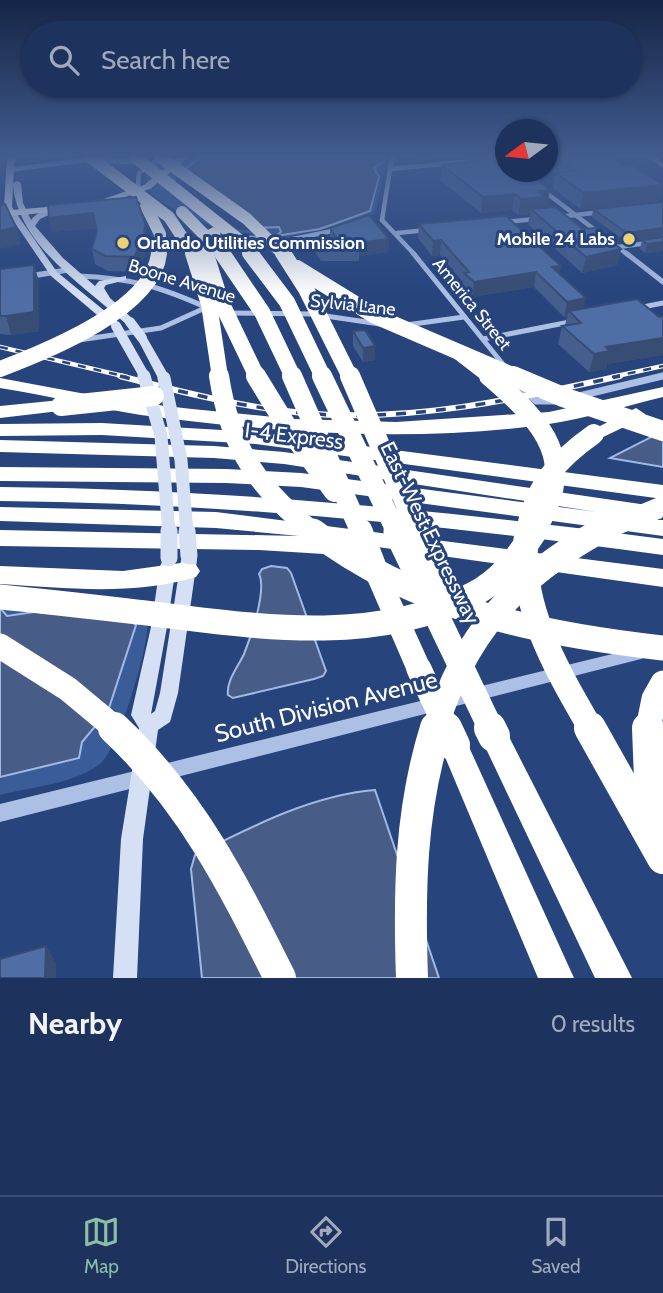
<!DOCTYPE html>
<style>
:root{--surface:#1d335e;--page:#253b64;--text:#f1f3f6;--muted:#a0aabc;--line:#3b4e73;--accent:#8abfa5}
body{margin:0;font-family:Cabin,sans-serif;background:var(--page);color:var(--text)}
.compass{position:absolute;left:495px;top:119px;width:63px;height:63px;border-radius:50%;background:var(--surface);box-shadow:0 2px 5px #0004;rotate:255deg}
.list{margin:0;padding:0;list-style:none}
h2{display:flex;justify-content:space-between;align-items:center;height:91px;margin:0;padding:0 28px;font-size:30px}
h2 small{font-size:23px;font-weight:400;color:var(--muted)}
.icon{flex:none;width:38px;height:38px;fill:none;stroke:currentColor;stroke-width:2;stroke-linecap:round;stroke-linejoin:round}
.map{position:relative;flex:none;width:663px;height:978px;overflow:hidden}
.search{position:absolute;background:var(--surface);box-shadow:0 2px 5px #0004;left:21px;right:21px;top:21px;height:77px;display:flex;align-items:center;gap:18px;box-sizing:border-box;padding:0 24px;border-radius:38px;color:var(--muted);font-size:26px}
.sheet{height:217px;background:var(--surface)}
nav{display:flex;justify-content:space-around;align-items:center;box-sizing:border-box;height:98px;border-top:2px solid var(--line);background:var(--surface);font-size:19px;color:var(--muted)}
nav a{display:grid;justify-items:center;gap:4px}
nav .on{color:var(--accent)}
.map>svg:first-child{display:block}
</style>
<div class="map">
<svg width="663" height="978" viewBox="0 0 663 978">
<rect width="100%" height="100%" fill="#27447d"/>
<g fill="#3a5d9a">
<polygon points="142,157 200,157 189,166 251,228 279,227 281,232 320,229 370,212 379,177 374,167 384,157 387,159 375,214 356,222 287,237 225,231 183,215 156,198 149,190"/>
<path d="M 0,589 L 127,598 C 135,600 144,604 147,614 C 153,637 119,746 102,762 C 77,784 31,787 0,795 Z"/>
</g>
<g fill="#475c86" stroke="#a0bae5" stroke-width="2">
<polygon points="200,157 384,157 385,160 374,168 379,177 370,211 320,229 276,236 281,232 279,227 251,228 183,171"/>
<polygon points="663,431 663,467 610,458"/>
<path d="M 271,566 L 287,568 L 291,573 L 326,671 L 323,676 L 314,679 L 233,698 L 228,695 C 226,681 238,667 244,654 C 251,637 267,590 259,574 L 262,569 Z"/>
<polygon points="0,608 7,616 48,610 128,618 136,625 108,711 82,742 79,758 0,777"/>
<path d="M 375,790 L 439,978 L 202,978 L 191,869 L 195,855 C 251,827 312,795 375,790 Z"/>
</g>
<polygon fill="#27447d" points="176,175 254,231 224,228 176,189"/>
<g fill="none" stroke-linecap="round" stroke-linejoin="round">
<g stroke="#acc0e5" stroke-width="4.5">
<polyline points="100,161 134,162 134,157"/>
<polyline points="390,169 505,158"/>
<polyline points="8,170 108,157"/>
<polyline points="519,172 599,233"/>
<polyline points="142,195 138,184 139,173 162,157"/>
<polyline points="558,217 602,212"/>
<polyline points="382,220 415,255"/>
<polyline points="382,220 392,157"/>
<polyline points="505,222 535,219"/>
<polyline points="397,233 427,230"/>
<polyline points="238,237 288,240 337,230"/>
<polyline points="614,244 628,255"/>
<polyline points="618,247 663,241"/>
</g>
<g stroke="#acc0e5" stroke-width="5">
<polyline points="413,253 506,368"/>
<polyline points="626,253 663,282"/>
<path d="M 78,276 C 132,278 161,287 210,309"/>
<polyline points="638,308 663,303"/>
<polyline points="229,313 312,314 380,324"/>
<polyline points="406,325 464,317"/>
<polyline points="483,339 575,321"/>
<polyline points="79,340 161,328 205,308"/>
<polyline points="657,377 663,376"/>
</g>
<g stroke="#acc0e5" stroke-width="7">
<polyline points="520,385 536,401 557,401"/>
<polyline points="579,396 663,376"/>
</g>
<g fill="#acc0e5" fill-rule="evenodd">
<polygon points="69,267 73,270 72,272 0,284 0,278"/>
<polygon points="641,647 646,649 649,653 646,657 641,659 0,822 0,804"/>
</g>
<g fill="#d5e0f5" fill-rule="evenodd">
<path d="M 7,157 L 15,157 L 13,183 L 17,181 L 21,183 L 23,203 L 31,220 C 36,212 55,204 62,209 L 40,219 L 35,226 L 63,258 L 95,286 L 99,281 L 126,276 L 126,280 L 106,285 L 104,288 L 110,298 L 134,320 L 134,324 L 126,324 C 84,285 19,247 13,185 L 12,207 L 57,272 L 117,321 L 117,325 L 109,325 L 51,276 L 4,207 Z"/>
<polygon points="646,157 655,157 663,163 663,168"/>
<polygon points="142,335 147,338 170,378 168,380 160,380 158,378 137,338"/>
<polygon points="189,554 194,556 197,560 178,693 170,722 158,730 143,839 137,978 113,978 121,839 139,728 131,715 151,627 160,566 162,562 174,562 176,566 167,627 151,714 155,711 160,693 181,560 184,556"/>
</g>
<g fill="#ecf1fd" fill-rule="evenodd">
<polygon points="179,157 189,157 150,189 97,206 92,203 144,185"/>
<polygon points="70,205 74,206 74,210 0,217 0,211"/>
</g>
<g fill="#fff" fill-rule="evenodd">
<polygon points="213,227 220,231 221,238 214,253 230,304 222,309 214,304 200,253 207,238 206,231"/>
<path d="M 0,378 L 123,401 L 192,409 L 294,419 L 396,422 L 549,412 L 663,387 L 663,397 C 625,406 588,418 549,424 C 414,443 275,433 141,415 C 94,408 48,395 0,388 Z"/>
<polygon points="61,400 70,406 68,410 0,418 0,406"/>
<polygon points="636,408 645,414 643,418 601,438 587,438 584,434"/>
<polygon points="102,423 256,432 663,485 663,499 256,444 102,435 0,436 0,424"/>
<polygon points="0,440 214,446 284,452 654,506 663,510 662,518 657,520 663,520 663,536 301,487 226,483 0,481 0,467 226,469 301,473 597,512 284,464 214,458 0,452"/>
<path d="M 0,487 C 223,489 442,510 663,539 L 663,555 C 443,525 223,503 0,501 Z"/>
<polygon points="0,507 216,512 663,569 663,587 349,543 351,547 348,553 340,555 259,550 0,546 0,530 299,536 216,528 0,521"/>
<path d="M 188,562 L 196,565 L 200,571 L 196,577 C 133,596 65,588 0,584 L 0,566 L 123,571 Z"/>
<polygon points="376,563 384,566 388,572 432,669 428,677 419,680 410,677 406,669 364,572 368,566"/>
<polygon points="494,723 504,727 632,978 595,978 480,736 484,727"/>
<polygon points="454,732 464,736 574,978 538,978 440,745 444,736"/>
</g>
<g stroke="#fff" stroke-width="4.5">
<g id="rail-far1">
<polyline points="0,347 127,377"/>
<polyline points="612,377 663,366"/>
</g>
</g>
<g stroke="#fff" stroke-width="6">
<path id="rail" d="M 120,376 C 181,392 241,407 303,413 C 409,423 517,399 620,376"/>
</g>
<use href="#rail-far1" stroke="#27447d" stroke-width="2.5" stroke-dasharray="8" stroke-linecap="butt"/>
<use href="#rail" stroke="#27447d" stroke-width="3.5" stroke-dasharray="10" stroke-linecap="butt"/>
<g stroke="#d5e0f5" stroke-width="10">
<polyline points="130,322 142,338"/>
<polyline points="116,326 145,377"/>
</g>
<g stroke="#d5e0f5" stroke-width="13">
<polyline points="144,376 161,436 169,533"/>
<polyline points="164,378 181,460 187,533"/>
</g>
<g stroke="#d5e0f5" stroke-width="17">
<polyline points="169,531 169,558"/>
<polyline points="187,531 189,556"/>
</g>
<g stroke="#fff" stroke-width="12">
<polyline points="90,157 169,217 194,255"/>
<polyline points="135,157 242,242 252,255"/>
<polyline points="160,157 247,219 284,255"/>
<polyline points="146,206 160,234 159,255"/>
<polyline points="182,212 224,255"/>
</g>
<g stroke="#fff" stroke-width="16">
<polyline points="193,253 209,304 220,377"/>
<polyline points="222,253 262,312 293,377"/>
<polyline points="250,253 287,302 323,377"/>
<polyline points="283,253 306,289 350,377"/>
<polyline points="297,268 375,316 517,377"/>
<polyline points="222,304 257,377"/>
<polyline points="460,353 491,377"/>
<path d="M 0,369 C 45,352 154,309 159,253"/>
</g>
<g stroke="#fff" stroke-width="20">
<path d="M 219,376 C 230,448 258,489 315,533"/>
<polyline points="256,376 286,425 334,492"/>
<polyline points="292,376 361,533"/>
<polyline points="322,376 397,533"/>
<polyline points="350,376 418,533"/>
<path d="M 489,376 C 545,424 580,462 534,533"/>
<polyline points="513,376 563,397 663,431"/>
<polyline points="61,406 154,396"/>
<path d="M 526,533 C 533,487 557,460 594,434"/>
<polyline points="597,533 663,506"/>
</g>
<g stroke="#fff" stroke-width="25">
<path d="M 313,531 C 415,609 538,634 663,648"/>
<polyline points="360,531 376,572"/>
<polyline points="396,531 491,729"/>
<polyline points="417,531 440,598"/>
<path d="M 527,531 C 516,602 557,670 591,729"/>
<path d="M 0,597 C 51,602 102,608 154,614 C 259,627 374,645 472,595 C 500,581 519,556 535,531"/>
<polyline points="0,646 68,689 116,729"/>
<polyline points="419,669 447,729"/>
<path d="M 435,729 C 464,636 514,578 600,531"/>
<polyline points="648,729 654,699 663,683"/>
</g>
<g stroke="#fff" stroke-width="32">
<path d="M 114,728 C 192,801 233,884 280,978"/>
<polyline points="446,728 454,745"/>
<polyline points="490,728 494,736"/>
<polyline points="590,728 663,858"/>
<polyline points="648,728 650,779 663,836"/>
<path d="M 412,978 C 409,892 410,811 436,728"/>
</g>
</g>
<g fill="#445f8e">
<polygon points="410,157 459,157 459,158 415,160"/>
<polygon points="470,157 547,206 543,206 543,208 621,249 617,265 582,273 528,224 530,214 518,215 512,210 481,213 440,180 442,165 470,162"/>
<polygon points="548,157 619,157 613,159 625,166 663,184 660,201 580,209 553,188 556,174 548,168"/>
<polygon points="663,202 663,237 625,241 592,217 593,209"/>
<polygon points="49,218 145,224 147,239 146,253 137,272 108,271 95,264 92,249 97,232 96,228 52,232"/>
<polygon points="419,224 561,266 559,274 583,309 659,317 663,316 663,355 607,364 606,369 589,372 558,344 562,326 565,325 567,317 564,317 534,287 472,297 463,288 463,282 440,255 432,256 418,238"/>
<polygon points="330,228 389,239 388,252 359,256 359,261 321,261 315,252 315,239 330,239"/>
<polygon points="663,237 663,251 645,253 640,249 642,240"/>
<polygon points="34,265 39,282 39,331 11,335 0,334 0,269"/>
<polygon points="353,331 375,346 375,360 363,362 353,346"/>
</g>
<g fill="#374d74">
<polygon points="1,157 4,157 3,173 0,173"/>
<polygon points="33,157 51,157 51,160 34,162"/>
<polygon points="663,185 660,201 580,209 584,193"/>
<polygon points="550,190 547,206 543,206 542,213 531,209 530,214 518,215 521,199 538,191"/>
<polygon points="515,194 512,210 481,213 483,197"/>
<polygon points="93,213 96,228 52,232 49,218"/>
<polygon points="145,224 147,239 146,253 137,272 134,257"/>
<polygon points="16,227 21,244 0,249 0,231"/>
<polygon points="663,228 662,236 625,241 627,233"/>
<polygon points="389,239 388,252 359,256 359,248 355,243"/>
<polygon points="441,240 440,255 432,256 433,241"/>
<polygon points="663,242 663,251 645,253 647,244"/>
<polygon points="621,249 617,265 582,273 586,257"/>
<polygon points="34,265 39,282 39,331 11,335 6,316"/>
<polygon points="561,266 558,281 552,267"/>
<polygon points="536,272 534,287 472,297 474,282"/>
<polygon points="586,298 582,314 569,311 567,317 564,317 567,302"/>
<polygon points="663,338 663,355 607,364 606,369 589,372 594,354 606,347"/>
<polygon points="375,346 375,360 363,362 363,348"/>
<polygon points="46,946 56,963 56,978 45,978"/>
</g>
<g fill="#4f6ea5" stroke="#374d74" stroke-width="2">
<polygon points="471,157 489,157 506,170 506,172 508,172 520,181 536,179 550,190 538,191 545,197 521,199 515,194 483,197 442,165 475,161"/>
<polygon points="556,157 611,157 625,166 632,165 663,185 584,193 556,173 575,171"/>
<polygon points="136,197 145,224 144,238 134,257 105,256 92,249 97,231 93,213 49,218 48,205"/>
<polygon points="663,202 663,228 627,233 593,209"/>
<polygon points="5,204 16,227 0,231 0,205"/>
<polygon points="555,207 583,229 596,228 621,249 586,257 531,209"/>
<polygon points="369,215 389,239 355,243 359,248 321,248 315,239 337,239 330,228"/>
<polygon points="506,216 561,266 552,267 586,298 567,302 536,272 474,282 464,273 469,272 441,240 433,241 419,224"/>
<polygon points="663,237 663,242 647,244 642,240"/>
<polygon points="34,265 34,312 6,316 0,316 0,269"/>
<polygon points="637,299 659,317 663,316 663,338 606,347 610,351 594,354 562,326 581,323 569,311"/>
<polygon points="365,330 375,346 363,348 353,331"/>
<polygon points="46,946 45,978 0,978 0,959"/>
</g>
<linearGradient id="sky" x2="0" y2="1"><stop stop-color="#152545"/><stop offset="0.53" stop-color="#415c8f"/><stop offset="1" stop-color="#415c8f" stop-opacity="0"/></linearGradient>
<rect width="663" height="294" fill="url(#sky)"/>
<g fill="#edd472" stroke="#27447d" stroke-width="2.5">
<circle cx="629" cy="239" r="7"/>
<circle cx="123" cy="243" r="7"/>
</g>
<g text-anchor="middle" stroke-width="6" stroke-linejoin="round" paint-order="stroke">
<g font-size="18" font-weight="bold" fill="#fff" stroke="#27447d" text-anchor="end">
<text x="615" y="245">Mobile 24 Labs</text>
<text x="137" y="249" text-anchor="start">Orlando Utilities Commission</text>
</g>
<g font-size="18" fill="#fff" stroke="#27447d">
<text transform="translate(182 281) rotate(17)" y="6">Boone Avenue</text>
<text transform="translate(472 304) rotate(51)" y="6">America Street</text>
<text transform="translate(353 305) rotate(6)" y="6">Sylvia Lane</text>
</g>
<g font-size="21" fill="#fff" stroke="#27447d">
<text transform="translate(294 436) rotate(7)" y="7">I-4 Express</text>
<text transform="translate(430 533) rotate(64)" y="7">East-West Expressway</text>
</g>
<g font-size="24" fill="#fff" stroke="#27447d">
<text transform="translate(326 707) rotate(-14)" y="8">South Division Avenue</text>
</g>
</g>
</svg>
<svg class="compass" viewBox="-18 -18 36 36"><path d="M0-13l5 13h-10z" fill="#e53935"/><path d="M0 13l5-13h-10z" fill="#a0aabc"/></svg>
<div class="search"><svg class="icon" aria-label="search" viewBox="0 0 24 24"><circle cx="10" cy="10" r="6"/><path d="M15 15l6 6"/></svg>Search here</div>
</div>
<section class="sheet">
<h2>Nearby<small>0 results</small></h2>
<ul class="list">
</ul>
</section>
<nav>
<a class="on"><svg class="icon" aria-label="map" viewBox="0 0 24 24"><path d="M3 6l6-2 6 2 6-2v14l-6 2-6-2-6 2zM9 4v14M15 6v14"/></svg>Map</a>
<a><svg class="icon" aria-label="directions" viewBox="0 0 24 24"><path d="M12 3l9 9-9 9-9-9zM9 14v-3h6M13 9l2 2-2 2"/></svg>Directions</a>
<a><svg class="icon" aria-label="saved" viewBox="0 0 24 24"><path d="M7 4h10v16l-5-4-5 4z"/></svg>Saved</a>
</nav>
